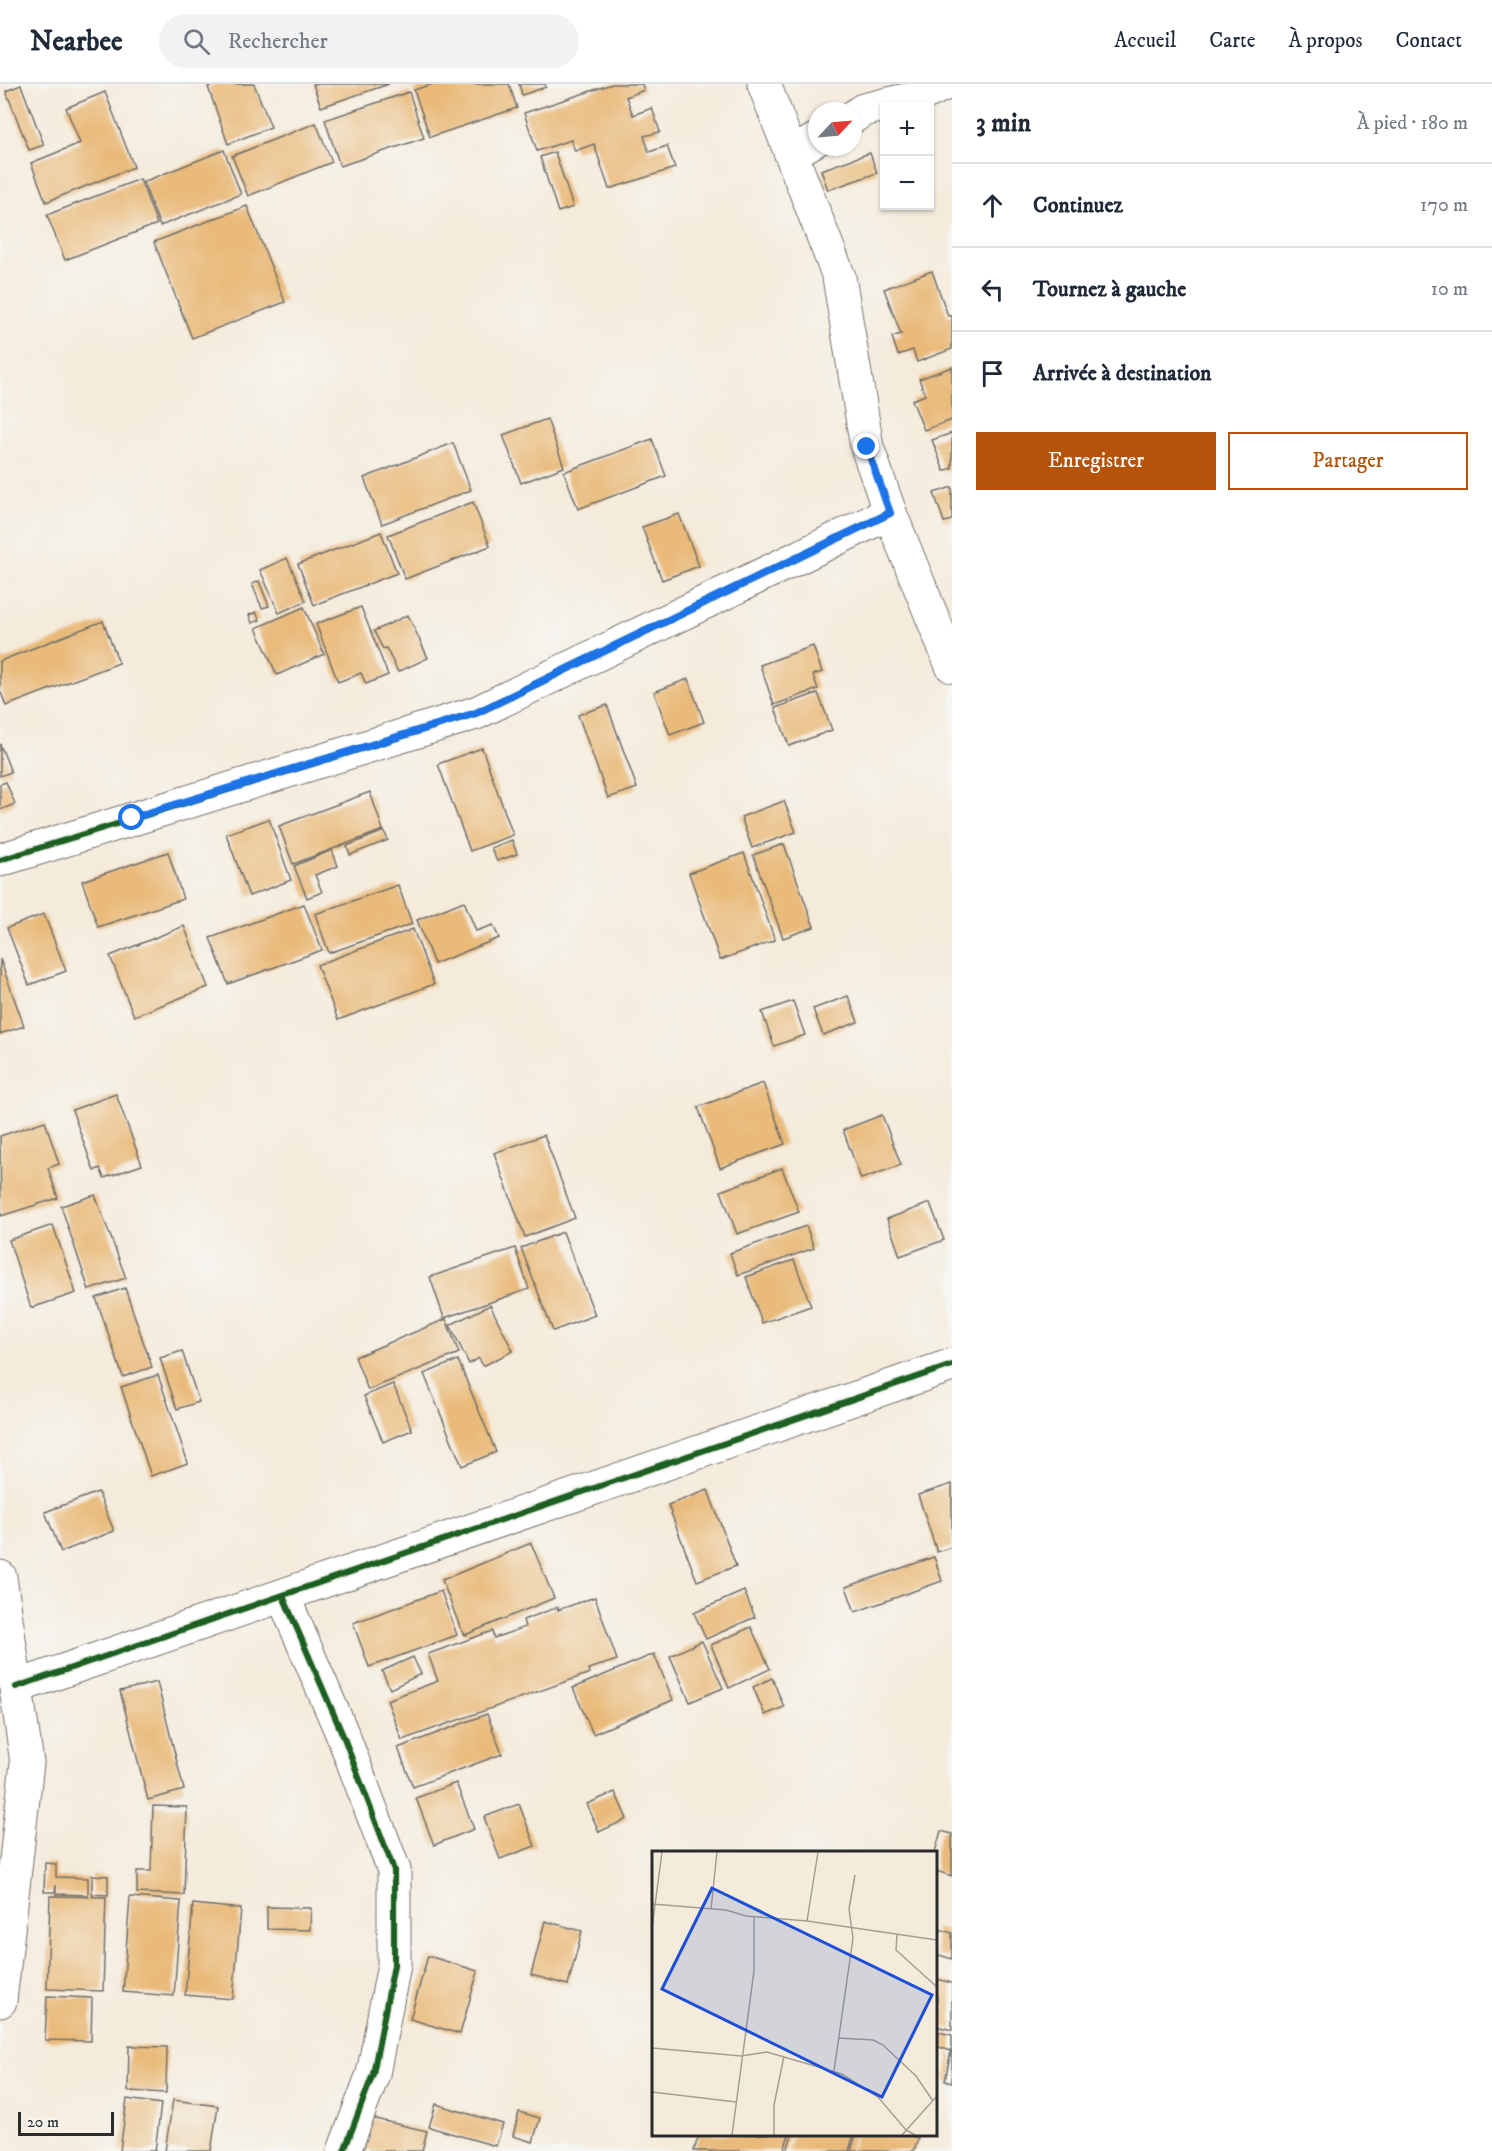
<!DOCTYPE html>
<html lang="fr">
<meta charset="utf-8">
<style>
:root{--surface:#fff;--page:#f2f2f3;--text:#1f2937;--muted:#747a83;--line:#e0e1e3;--accent:#b45309}
body{margin:0;font-family:"IM FELL DW Pica",serif;background:var(--page);color:var(--text)}
.controls{position:absolute;right:18px;top:18px;display:grid;overflow:hidden;border-radius:0px;box-shadow:0 2px 4px #0004}
.controls button{width:54px;height:54px;display:grid;place-items:center;padding:0;border:0;border-bottom:2px solid var(--line);background:var(--surface);color:var(--text);font:30px sans-serif}
.compass{position:absolute;left:808px;top:18px;width:54px;height:54px;border-radius:50%;background:var(--surface);box-shadow:0 2px 4px #0004;rotate:64deg}
.scale{position:absolute;left:18px;bottom:15px;width:96px;box-sizing:border-box;padding-left:6px;border:3px solid #2b2b2b;border-top:0;font-size:16px;line-height:21px;white-space:nowrap;color:#2b2b2b;-webkit-text-stroke:4px #f6f6f2;paint-order:stroke}
.stop{position:absolute;width:18px;height:18px;margin:-14px;border:4px solid #1a73e8;border-radius:50%;background:#fff}
.stop.end{background:#1a73e8;border-color:#fff;box-shadow:0 2px 6px #0008}
.list{margin:0;padding:0;list-style:none}
h2{display:flex;justify-content:space-between;align-items:center;height:78px;margin:0;padding:0 24px;font-size:26px}
h2 small{font-size:20px;font-weight:400;color:var(--muted)}
.list li{display:grid;grid-template-columns:39px 1fr auto;gap:18px;align-items:center;box-sizing:border-box;height:84px;padding:0 24px;border-top:2px solid var(--line)}
.list b{display:block;font-size:22px;white-space:nowrap}
.list em{font-size:20px;font-style:normal;color:var(--muted)}
.actions{display:flex;gap:12px;padding:18px 24px}
.actions a{flex:1;padding:14px 0;border:2px solid var(--accent);border-radius:0px;text-align:center;font-size:21px;color:var(--accent)}
.actions .main{background:var(--accent);color:#fff}
.icon{flex:none;width:33px;height:33px;fill:none;stroke:currentColor;stroke-width:2;stroke-linecap:round;stroke-linejoin:round}
.map{position:relative;flex:none;width:952px;height:2067px;overflow:hidden}
header{display:flex;align-items:center;gap:36px;box-sizing:border-box;height:84px;padding:0 30px;background:var(--surface);border-bottom:2px solid var(--line)}
header strong{font-size:28px}
nav{display:flex;gap:33px;margin-inline-start:auto;font-size:21px}
.search{width:420px;height:54px;background:var(--page);display:flex;align-items:center;gap:15px;box-sizing:border-box;padding:0 21px;border-radius:33px;color:var(--muted);font-size:22px}
main{display:flex}
aside{flex:1;background:var(--surface)}
.map>svg:first-child{display:block}
</style>
<header>
<strong>Nearbee</strong>
<div class="search"><svg class="icon" aria-label="search" viewBox="0 0 24 24"><circle cx="10" cy="10" r="6"/><path d="M15 15l6 6"/></svg>Rechercher</div>
<nav><a>Accueil</a><a>Carte</a><a>À propos</a><a>Contact</a></nav>
</header>
<main>
<div class="map">
<svg width="952" height="2067" viewBox="0 0 952 2067">
<rect width="100%" height="100%" fill="#f6f6f2"/>
<filter id="ink" filterUnits="userSpaceOnUse"><feTurbulence type="fractalNoise" baseFrequency=".0167" numOctaves="2"/><feDisplacementMap in="SourceGraphic" scale="12" xChannelSelector="R" yChannelSelector="G"/><feConvolveMatrix kernelMatrix="1 2 1 2 8 2 1 2 1" color-interpolation-filters="sRGB"/></filter>
<filter id="wash" filterUnits="userSpaceOnUse"><feTurbulence type="fractalNoise" baseFrequency=".008" numOctaves="4" result="noise"/><feDisplacementMap in="SourceGraphic" scale="24" xChannelSelector="R" yChannelSelector="G"/><feGaussianBlur stdDeviation="1.35" result="paint"/><feColorMatrix in="noise" values="0 0 0 0 0 0 0 0 0 0 0 0 0 0 0 0 0 1.4 0 .05"/><feComposite in="paint" operator="in"/></filter>
<g filter="url(#wash)">
<rect width="100%" height="100%" fill="#f4ebdb"/>
<g id="blocks">
<g fill="#e9ba79">
<polygon points="215,0 254,0 271,43 228,60 208,3"/>
<polygon points="313,0 389,0 321,23"/>
<polygon points="433,0 509,0 517,24 430,53 414,6"/>
<polygon points="519,0 545,0 546,3 522,11"/>
<polygon points="612,0 642,0 644,6 626,13 633,31 652,24 660,48 644,52 649,68 667,62 675,84 609,105 594,60 575,67 571,56 537,67 524,29"/>
<polygon points="21,1 44,61 29,66 6,7"/>
<polygon points="105,8 134,83 46,118 31,79 80,59 66,24"/>
<polygon points="409,8 424,54 340,82 325,36"/>
<polygon points="316,39 332,78 248,112 232,72"/>
<polygon points="224,66 241,110 160,142 143,98"/>
<polygon points="555,68 573,123 558,128 540,73"/>
<polygon points="870,69 877,89 828,106 821,86"/>
<polygon points="140,95 157,140 65,176 47,131"/>
<polygon points="247,122 285,218 192,254 154,158"/>
<polygon points="932,187 948,232 952,231 952,265 917,278 913,266 898,271 892,253 901,250 884,205"/>
<polygon points="952,283 952,336 924,346 912,316 925,311 919,295"/>
<polygon points="547,335 564,383 521,399 503,351"/>
<polygon points="952,349 952,384 944,387 932,356"/>
<polygon points="652,355 666,392 578,425 564,388"/>
<polygon points="453,359 471,406 382,440 364,394"/>
<polygon points="952,403 952,436 944,438 934,409"/>
<polygon points="473,418 490,462 405,495 388,451"/>
<polygon points="679,430 699,482 662,496 642,443"/>
<polygon points="381,448 397,489 314,521 298,480"/>
<polygon points="287,474 306,517 279,529 260,486"/>
<polygon points="259,497 269,522 262,524 252,500"/>
<polygon points="304,523 324,570 277,591 256,544"/>
<polygon points="361,523 388,591 366,600 361,589 338,598 316,540"/>
<polygon points="256,528 260,536 252,539 249,531"/>
<polygon points="408,531 428,574 398,588 386,564 383,565 374,547"/>
<polygon points="103,537 119,579 6,622 0,606 0,577"/>
<polygon points="813,562 822,588 813,591 818,605 774,621 760,581"/>
<polygon points="688,595 704,638 670,651 654,608"/>
<polygon points="818,609 832,646 789,662 775,624"/>
<polygon points="607,621 637,704 608,714 578,631"/>
<polygon points="0,660 11,688 0,692"/>
<polygon points="482,664 513,751 470,767 438,680"/>
<polygon points="6,698 15,720 0,726 0,700"/>
<polygon points="370,708 383,746 293,780 279,742"/>
<polygon points="784,717 796,748 752,764 741,733"/>
<polygon points="269,735 291,796 249,812 226,750"/>
<polygon points="384,747 388,756 350,771 347,762"/>
<polygon points="512,756 517,770 497,777 491,764"/>
<polygon points="784,760 814,843 783,854 753,771"/>
<polygon points="332,766 338,782 315,791 322,808 307,814 294,782"/>
<polygon points="168,768 183,815 98,843 82,797"/>
<polygon points="744,769 775,856 720,876 689,789"/>
<polygon points="398,801 412,840 329,869 315,830"/>
<polygon points="464,817 476,847 493,841 499,854 434,880 417,836"/>
<polygon points="304,820 322,866 228,900 210,854"/>
<polygon points="44,830 66,887 29,901 7,844"/>
<polygon points="184,842 208,903 134,932 110,872"/>
<polygon points="413,845 434,900 338,936 317,881"/>
<polygon points="0,875 24,942 0,950"/>
<polygon points="848,912 858,938 823,951 813,925"/>
<polygon points="793,917 805,951 774,962 762,928"/>
<polygon points="763,999 785,1060 720,1084 698,1023"/>
<polygon points="116,1010 142,1081 104,1094 100,1084 94,1087 72,1026"/>
<polygon points="882,1031 901,1081 861,1095 843,1046"/>
<polygon points="45,1037 59,1080 48,1084 58,1114 1,1132 0,1052"/>
<polygon points="544,1051 575,1134 525,1153 494,1069"/>
<polygon points="782,1084 799,1128 737,1150 721,1107"/>
<polygon points="95,1111 126,1194 89,1206 61,1122"/>
<polygon points="930,1119 944,1156 900,1172 887,1135"/>
<polygon points="53,1141 76,1209 31,1224 9,1156"/>
<polygon points="806,1142 814,1164 738,1191 730,1169"/>
<polygon points="563,1148 595,1231 553,1247 521,1164"/>
<polygon points="515,1164 529,1205 444,1234 430,1193"/>
<polygon points="794,1176 811,1222 762,1239 746,1193"/>
<polygon points="125,1204 152,1283 123,1293 96,1214"/>
<polygon points="490,1221 513,1267 483,1282 479,1274 469,1280 450,1241"/>
<polygon points="446,1235 459,1269 368,1306 355,1273"/>
<polygon points="182,1267 199,1318 177,1325 160,1274"/>
<polygon points="458,1276 496,1368 462,1382 424,1290"/>
<polygon points="158,1291 188,1379 151,1392 121,1303"/>
<polygon points="393,1300 412,1346 383,1358 364,1312"/>
<polygon points="952,1400 952,1463 937,1468 918,1411"/>
<polygon points="708,1406 736,1482 697,1497 668,1421"/>
<polygon points="98,1408 114,1447 61,1468 45,1428"/>
<polygon points="531,1459 554,1514 465,1551 460,1543 442,1496"/>
<polygon points="934,1473 942,1497 855,1528 846,1503"/>
<polygon points="441,1507 457,1551 369,1583 353,1539"/>
<polygon points="744,1507 755,1533 706,1555 694,1529"/>
<polygon points="595,1513 617,1576 589,1585 590,1589 402,1656 387,1616 438,1597 428,1570 492,1547 494,1554 525,1543 523,1536 558,1523 558,1526"/>
<polygon points="751,1543 770,1585 729,1604 711,1561"/>
<polygon points="702,1557 723,1604 690,1618 670,1572"/>
<polygon points="654,1570 673,1616 593,1650 573,1604"/>
<polygon points="413,1573 421,1590 390,1605 382,1587"/>
<polygon points="772,1594 784,1623 765,1631 753,1603"/>
<polygon points="157,1598 184,1706 148,1716 120,1607"/>
<polygon points="487,1630 502,1670 413,1703 398,1664"/>
<polygon points="456,1699 474,1745 434,1761 416,1714"/>
<polygon points="615,1708 627,1735 599,1748 587,1720"/>
<polygon points="519,1720 535,1762 500,1775 484,1733"/>
<polygon points="153,1722 187,1723 184,1811 137,1809 137,1787 151,1787"/>
<polygon points="941,1747 952,1750 952,1792 936,1787 935,1768"/>
<polygon points="45,1779 56,1780 56,1793 88,1794 88,1811 56,1810 56,1801 55,1808 44,1808"/>
<polygon points="92,1791 108,1792 108,1811 92,1810"/>
<polygon points="50,1812 106,1813 103,1907 47,1905"/>
<polygon points="130,1813 181,1817 174,1912 123,1908"/>
<polygon points="193,1820 241,1825 233,1915 185,1911"/>
<polygon points="267,1823 311,1824 310,1846 267,1845"/>
<polygon points="545,1837 582,1847 568,1901 531,1891"/>
<polygon points="936,1844 952,1849 952,1875 936,1870"/>
<polygon points="428,1872 478,1887 460,1950 410,1935"/>
<polygon points="937,1895 952,1899 952,1946 936,1942"/>
<polygon points="47,1912 92,1914 91,1957 45,1956"/>
<polygon points="939,1948 952,1951 952,1999 945,1997 951,1967 936,1962"/>
<polygon points="129,1962 167,1963 166,2009 128,2007"/>
<polygon points="127,2015 161,2020 155,2067 120,2067"/>
<polygon points="173,2016 218,2022 211,2067 165,2067"/>
<polygon points="436,2020 503,2040 496,2062 429,2043"/>
<polygon points="519,2028 540,2034 533,2058 513,2052"/>
<polygon points="371,2034 427,2047 422,2067 363,2067"/>
<polygon points="699,2050 789,2050 784,2067 694,2067"/>
<polygon points="792,2050 854,2050 849,2067 787,2067"/>
<polygon points="856,2050 906,2050 918,2054 914,2067 851,2067"/>
</g>
</g>
</g>
<g filter="url(#ink)">
<use href="#blocks" fill-opacity="0" stroke="#716e69" stroke-width="1.5"/>
<g fill="none" stroke-linecap="round" stroke-linejoin="round">
<g stroke="#716e69" stroke-width="35">
<g id="street">
<polyline points="764,0 839,193 867,363 890,429 952,582"/>
<polyline points="853,33 863,26 914,14 945,0"/>
<polyline points="791,70 817,55"/>
<polyline points="0,776 476,629 890,429"/>
<polyline points="0,1493 27,1679 0,1917"/>
<polyline points="283,1512 344,1654 394,1786 394,1881 373,1990 344,2067"/>
<polyline points="16,1603 952,1281"/>
</g>
</g>
<use href="#street" stroke="#fff" stroke-width="33"/>
<g stroke="#f6f6f2" stroke-width="10">
<g id="cycleway">
<polyline points="0,776 476,629 890,429"/>
<polyline points="283,1512 344,1654 394,1786 394,1881 373,1990 344,2067"/>
<polyline points="16,1603 952,1281"/>
</g>
</g>
<use href="#cycleway" stroke="#1b5e20" stroke-width="6"/>
</g>
</g>
<g fill="none" stroke-linecap="round" stroke-linejoin="round" filter="url(#ink)">
<polyline stroke="#1a73e8" stroke-width="8" points="132,734 476,629 890,429 867,363"/>
</g>
<g transform="translate(652 1767)">
<rect width="285" height="285" fill="#f4ebdb"/>
<path fill="none" stroke="#a49e95" stroke-width="1.5" d="M 0,53 L 74,59 L 94,65 L 155,70 L 285,89M 59,58 L 65,1M 155,70 L 166,1M 245,83 L 244,99 L 285,136M 0,129 L 0,77 L 10,1M 186,187 L 221,189 L 231,194 L 264,225 L 281,250M 0,197 L 89,205 L 115,201 L 190,223 L 226,246 L 254,279 L 263,284M 182,220 L 201,87 L 197,58 L 203,24M 0,241 L 84,251M 80,284 L 102,120 L 102,66M 122,284 L 122,254 L 132,205M 250,284 L 285,245"/>
<path fill="#1d4ed8" fill-opacity="0.15" stroke="#1d4ed8" stroke-width="3" d="M 60,37 L 280,144 L 230,246 L 10,138 Z"/>
<rect width="285" height="285" fill="none" stroke="#2b2b2b" stroke-width="3"/>
</g>
</svg>
<div class="controls">
<button>+</button>
<button>−</button>
</div>
<svg class="compass" viewBox="-18 -18 36 36"><path d="M0-13l5 13h-10z" fill="#e53935"/><path d="M0 13l5-13h-10z" fill="#747a83"/></svg>
<div class="scale">20 m</div>
<div class="stop" style="left:132px;top:734px"></div>
<div class="stop end" style="left:867px;top:363px"></div>
</div>
<aside>
<h2>3 min<small>À pied · 180 m</small></h2>
<ul class="list">
<li><svg class="icon" aria-label="ahead" viewBox="0 0 24 24"><path d="M12 20V5M6 11l6-6 6 6"/></svg><div><b>Continuez</b></div><em>170 m</em></li>
<li><svg class="icon" aria-label="left" viewBox="0 0 24 24"><path d="M17 20v-9H6M10 6l-5 5 5 5"/></svg><div><b>Tournez à gauche</b></div><em>10 m</em></li>
<li><svg class="icon" aria-label="arrive" viewBox="0 0 24 24"><path d="M6 21V4h12l-3 4 3 4H6"/></svg><div><b>Arrivée à destination</b></div></li>
</ul>
<div class="actions"><a class="main">Enregistrer</a><a>Partager</a></div>
</aside>
</main>
